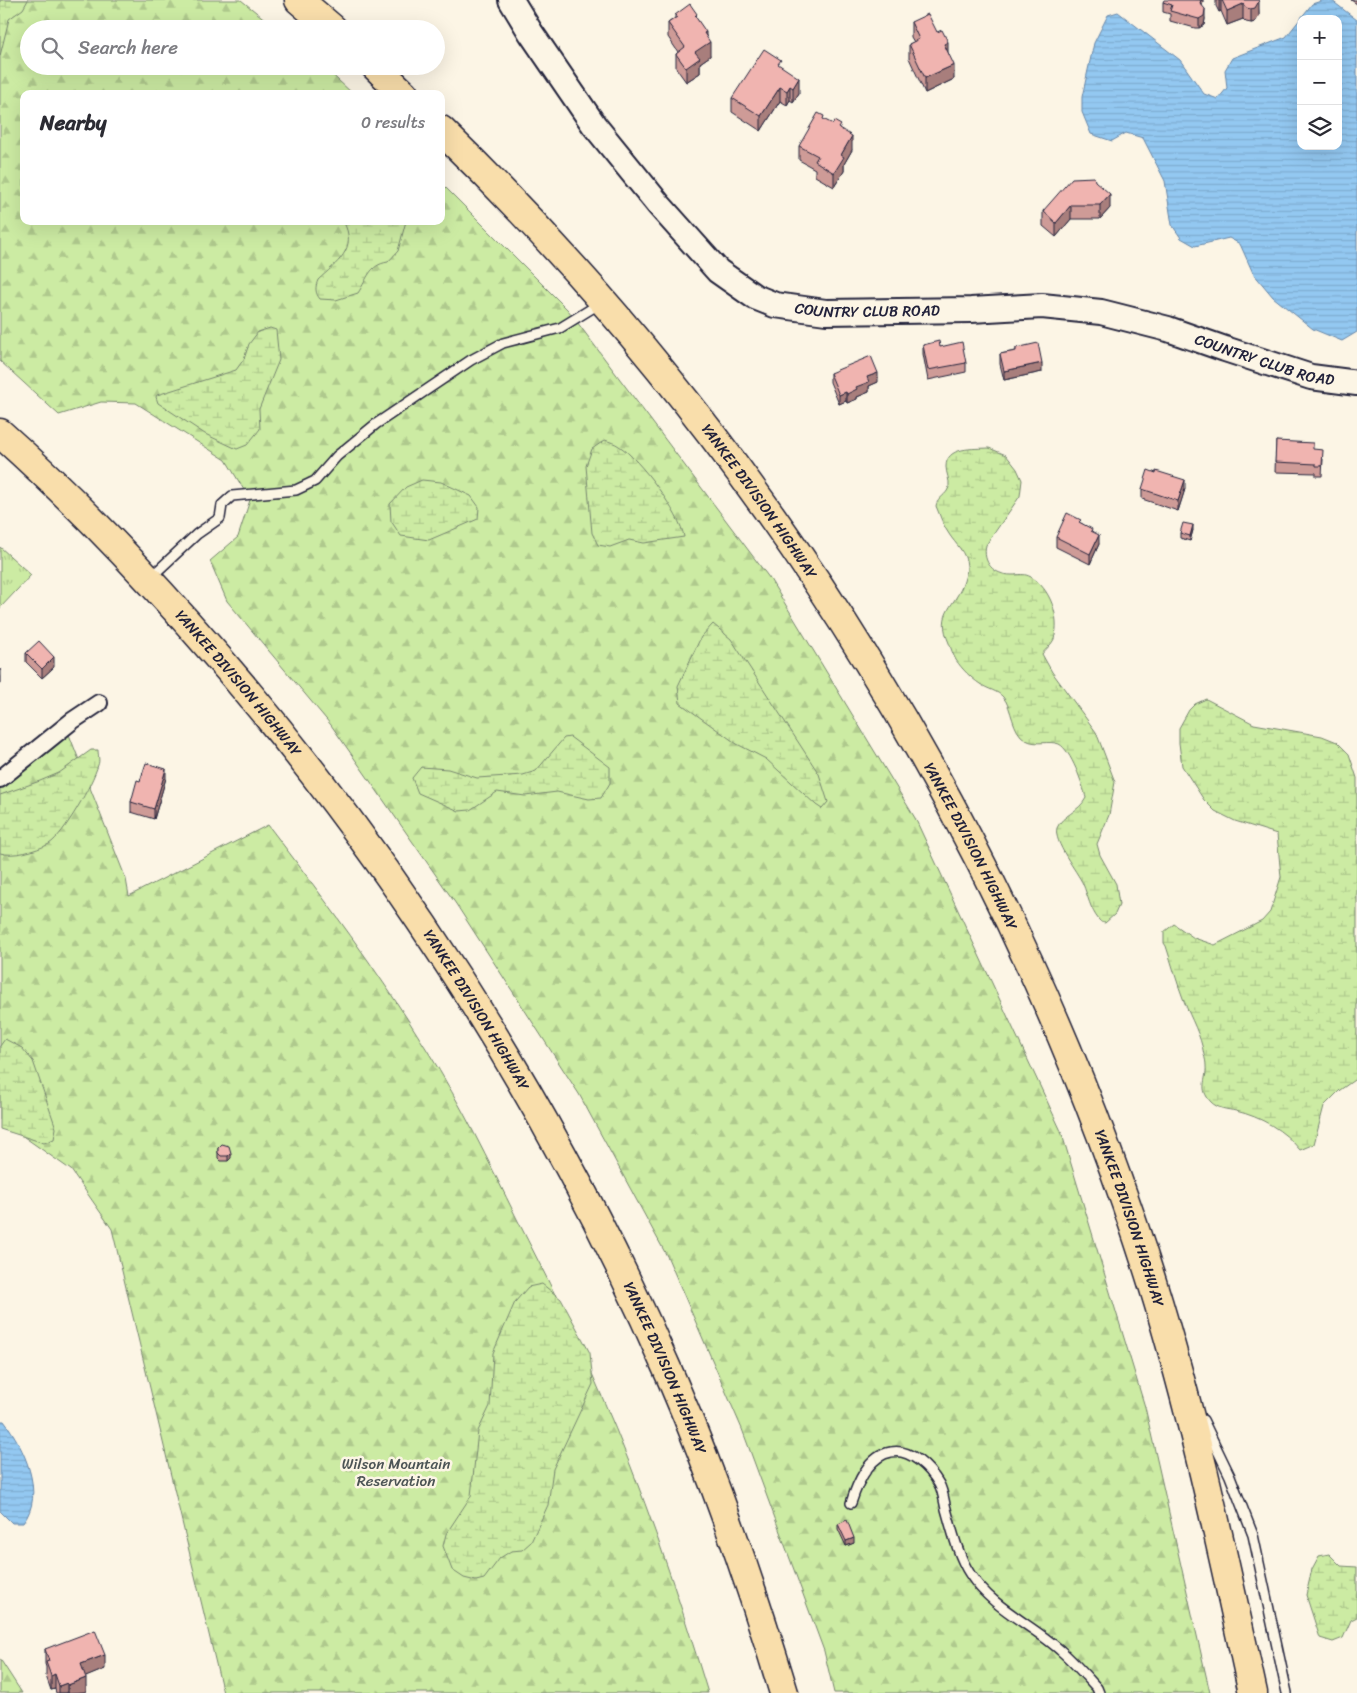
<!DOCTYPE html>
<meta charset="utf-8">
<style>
:root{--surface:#fff;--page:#f7f7f7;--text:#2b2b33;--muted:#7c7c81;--line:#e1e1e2}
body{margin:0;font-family:Sriracha,sans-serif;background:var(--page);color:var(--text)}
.controls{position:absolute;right:15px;top:15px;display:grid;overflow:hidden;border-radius:10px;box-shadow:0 5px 20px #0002}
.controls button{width:45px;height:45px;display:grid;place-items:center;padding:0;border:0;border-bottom:1px solid var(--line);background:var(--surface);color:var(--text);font:25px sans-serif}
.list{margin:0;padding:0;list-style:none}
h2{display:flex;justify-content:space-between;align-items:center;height:65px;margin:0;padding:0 20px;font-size:21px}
h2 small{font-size:16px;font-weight:400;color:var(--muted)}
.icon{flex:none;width:28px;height:28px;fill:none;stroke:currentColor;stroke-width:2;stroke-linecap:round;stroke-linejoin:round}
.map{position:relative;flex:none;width:1357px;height:1693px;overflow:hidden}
.search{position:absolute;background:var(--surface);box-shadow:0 5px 20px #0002;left:20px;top:20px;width:425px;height:55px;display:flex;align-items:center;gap:12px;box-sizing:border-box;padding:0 18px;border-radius:28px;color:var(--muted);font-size:19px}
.panel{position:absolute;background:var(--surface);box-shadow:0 5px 20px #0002;left:20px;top:90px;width:425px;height:135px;border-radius:10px}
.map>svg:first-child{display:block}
</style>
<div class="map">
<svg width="1357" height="1693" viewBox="0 0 1357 1693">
<defs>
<pattern id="grass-tufts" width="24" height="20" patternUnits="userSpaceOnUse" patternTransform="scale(1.25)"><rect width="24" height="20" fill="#cceba3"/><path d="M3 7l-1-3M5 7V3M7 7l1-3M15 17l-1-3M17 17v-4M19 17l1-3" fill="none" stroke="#afc98d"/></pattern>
<pattern id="forest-firs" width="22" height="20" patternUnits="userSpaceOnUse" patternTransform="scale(1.25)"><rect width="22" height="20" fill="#cceba3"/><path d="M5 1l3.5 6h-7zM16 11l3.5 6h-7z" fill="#afc98d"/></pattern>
<pattern id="wetland-marsh" width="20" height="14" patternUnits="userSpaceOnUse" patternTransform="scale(1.25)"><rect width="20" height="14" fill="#cceba3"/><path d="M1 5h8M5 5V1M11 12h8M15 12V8" fill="none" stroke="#afc98d"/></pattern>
<pattern id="water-rules" width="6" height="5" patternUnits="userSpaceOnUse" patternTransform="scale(1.25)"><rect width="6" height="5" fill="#93c8f1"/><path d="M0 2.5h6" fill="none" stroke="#7eacd0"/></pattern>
</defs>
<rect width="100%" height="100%" fill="#fcf5e5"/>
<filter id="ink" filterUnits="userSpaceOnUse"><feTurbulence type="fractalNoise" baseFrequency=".02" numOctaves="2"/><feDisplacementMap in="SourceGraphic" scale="10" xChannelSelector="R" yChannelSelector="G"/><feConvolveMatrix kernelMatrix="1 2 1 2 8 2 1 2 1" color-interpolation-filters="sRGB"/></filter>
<g filter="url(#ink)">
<polygon fill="url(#grass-tufts)" stroke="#77866f" points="0,547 31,575 0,608"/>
<g fill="url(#forest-firs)" stroke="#77866f">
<polygon points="0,0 241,0 277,29 29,29 29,66 323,66 353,94 24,94 24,221 441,221 441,183 568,310 770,579 915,818 1061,1131 1145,1407 1210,1693 834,1693 824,1651 742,1429 668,1258 579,1094 456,904 331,725 227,601 210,561 238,537 250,500 226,460 136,403 101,402 59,415 0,361"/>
<path d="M 68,732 L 126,879 L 129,896 L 268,825 C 324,898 379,972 427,1050 C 461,1104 489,1162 517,1219 C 546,1276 575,1333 600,1392 C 643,1490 677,1591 708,1693 L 223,1693 L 112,1229 L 71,1170 L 0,1120 L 0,788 Z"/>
<polygon points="0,1659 22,1693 0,1693"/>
</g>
<g fill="url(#wetland-marsh)" stroke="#77866f">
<polygon points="0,0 28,0 23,9 9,19 0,56"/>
<path d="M 343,221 L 406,221 L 398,251 L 388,262 C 369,265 368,278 358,293 L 336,300 L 320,299 C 315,293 315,287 318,280 C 336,263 359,249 343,221 Z"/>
<polygon points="270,328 276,330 279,360 259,409 260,429 247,445 237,449 205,434 158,403 156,397 157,395 236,370 244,359 249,344 258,332"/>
<path d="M 605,440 C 610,442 615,443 619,446 C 639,458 681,515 684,537 L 644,543 L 629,540 L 610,547 L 598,545 L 592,533 L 586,466 L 592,449 Z"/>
<path d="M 989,448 L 1006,455 L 1017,469 L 1022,480 L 1020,496 L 986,545 C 982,563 994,575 1012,575 C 1019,575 1024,573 1031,577 C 1050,588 1061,618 1054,639 C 1052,644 1045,650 1042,654 L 1052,672 L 1096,732 L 1115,782 L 1109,815 L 1097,844 L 1100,855 L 1116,884 L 1119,905 L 1115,914 L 1105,923 C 1101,922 1102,923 1099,920 C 1090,909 1088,896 1083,884 C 1077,871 1053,842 1057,828 C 1062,815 1079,812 1086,798 C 1083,785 1071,750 1059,744 C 1049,740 1036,746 1026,740 C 1011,731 1013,709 1003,697 C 998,691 987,689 980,684 C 971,678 962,669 956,660 C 953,655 951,648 949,643 C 935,611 956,607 964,581 C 965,576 968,571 967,566 C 966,552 956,545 949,534 C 943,526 940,515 936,506 C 937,498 947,495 949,487 C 950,480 946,473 946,467 C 946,446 974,449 989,448 Z"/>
<polygon points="422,480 441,482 471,496 479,507 478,519 429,540 401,536 391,521 390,504 406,487"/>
<polygon points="713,624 731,639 819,774 828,802 822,809 816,805 766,759 737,744 680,703 678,686 701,637"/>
<path d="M 1206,699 L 1254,724 L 1322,736 L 1337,742 L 1349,754 L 1357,778 L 1357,1078 L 1340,1090 L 1324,1106 L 1314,1144 L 1300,1150 C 1284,1130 1261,1117 1236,1111 C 1227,1109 1218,1109 1211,1102 C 1198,1088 1207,1081 1206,1066 C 1206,1062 1205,1058 1204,1055 C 1201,1035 1191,1019 1184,1001 C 1177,983 1172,964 1166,946 L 1164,943 L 1164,932 L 1174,924 L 1194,938 L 1215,945 L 1262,921 L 1270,912 L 1281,877 L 1277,834 L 1235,821 L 1215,811 L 1204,800 L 1182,766 L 1179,743 L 1179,728 L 1189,710 L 1195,704 Z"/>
<polygon points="570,737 610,767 610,783 601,798 589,799 557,792 525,796 497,792 470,810 459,811 418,793 412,778 421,767 448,769 477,778 523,775 536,771 564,738"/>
<path d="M 91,750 L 98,750 C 98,755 100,761 98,765 C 93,783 64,835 49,844 C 36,851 13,857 0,853 L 0,795 L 40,781 L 59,773 Z"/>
<polygon points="5,1039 22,1048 33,1061 56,1128 54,1139 44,1143 0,1129 0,1046"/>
<polygon points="542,1284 561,1299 590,1353 593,1384 553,1469 548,1505 531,1542 522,1550 511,1551 500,1558 484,1579 476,1581 464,1578 452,1570 443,1546 446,1534 471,1496 478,1431 490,1406 493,1353 515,1302 528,1287"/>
<polygon points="1329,1554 1341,1566 1357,1567 1357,1617 1351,1620 1343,1638 1333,1642 1320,1638 1306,1595 1312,1569 1319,1556"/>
</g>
<g fill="url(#water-rules)" stroke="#6686a8" fill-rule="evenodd">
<path d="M 1324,0 L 1331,0 L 1357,20 L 1357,332 L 1342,341 L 1313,329 L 1273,297 L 1253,273 L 1240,244 L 1229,238 L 1195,246 L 1181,238 L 1172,225 L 1165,181 L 1143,138 L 1126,133 L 1112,141 L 1091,134 L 1082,112 L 1082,97 L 1094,43 L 1108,15 L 1118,12 L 1180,60 L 1204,94 L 1218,99 L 1227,88 L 1225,70 L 1232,58 L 1286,37 L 1312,4 ZM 1301,19 L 1338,19 L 1338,146 L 1301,146 Z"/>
<path d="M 0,1421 L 4,1421 C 24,1447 46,1494 23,1523 L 12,1523 L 0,1511 Z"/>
</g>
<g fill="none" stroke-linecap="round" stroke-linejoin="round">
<g stroke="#22223b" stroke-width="12">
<g id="lane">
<polyline points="151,577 197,534 220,518 222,505 232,496 296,490 315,481 337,456 376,424 471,360 503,343 560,328 599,304"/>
<polyline points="1203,1420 1230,1476 1253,1535 1287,1693"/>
<path d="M 851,1503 C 857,1484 868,1456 891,1452 C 910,1448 930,1468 939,1484 C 943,1491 944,1501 946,1509 C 952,1530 958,1556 970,1574 C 992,1608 1031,1624 1060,1650 C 1073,1661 1085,1675 1097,1688 L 1099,1693"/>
</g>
</g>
<g stroke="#22223b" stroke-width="20">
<polyline id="street" points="0,779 72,721 99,703"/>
</g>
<g stroke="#22223b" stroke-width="28">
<g id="secondary">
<path id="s1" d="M 511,0 L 531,33 L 594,125 L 659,205 L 718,271 L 755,297 L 775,305 L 826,312 L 971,310 L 1042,306 L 1101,312 L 1168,329 L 1225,349 L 1311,377 L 1357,383"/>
</g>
</g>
<g stroke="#22223b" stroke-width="31">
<g id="highway">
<polyline points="299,0 333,29"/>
<polyline points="375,66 404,94"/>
<path id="s2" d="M 441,130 C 769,448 1015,847 1152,1282 C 1194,1417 1223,1555 1253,1693"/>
<path id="s3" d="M 0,433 C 65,491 127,555 186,621 C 388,846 552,1103 672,1380 C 716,1482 752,1587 784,1693"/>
</g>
</g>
<use href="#lane" stroke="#fcf5e5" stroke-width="9"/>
<use href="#street" stroke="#fcf5e5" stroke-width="16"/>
<use href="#secondary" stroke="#fcf5e5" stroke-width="24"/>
<use href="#highway" stroke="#f9deab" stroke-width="28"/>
</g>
<g fill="#ce9b97" stroke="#22223b">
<polygon points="1203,0 1202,5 1205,19 1204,25 1199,28 1195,28 1170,21 1170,14 1163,12 1163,2"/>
<polygon points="1216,0 1258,0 1259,16 1255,22 1251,23 1246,22 1243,19 1227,25 1221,11 1219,12 1216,6"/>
<polygon points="1351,0 1357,0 1357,4"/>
<polygon points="675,15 697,19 706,36 710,56 700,63 700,73 686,82 676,68 676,54 678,52 668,37 668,23 675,18"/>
<polygon points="911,22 937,32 954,79 925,93 909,58 909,44 914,42 911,37"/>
<polygon points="781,66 799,93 793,102 790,100 787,105 780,101 761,131 732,112 732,98"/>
<polygon points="824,120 841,130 852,150 844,164 844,171 834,187 815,176 815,169 799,160 799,146"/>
<polygon points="1095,181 1110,208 1100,219 1071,219 1056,237 1043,226 1043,211"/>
<polygon points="923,345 940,347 966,363 966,372 928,380 923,354"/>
<polygon points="1016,348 1042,372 1004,380 1000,364 1000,354 1016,351"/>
<polygon points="830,373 878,382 869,386 869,392 857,397 857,399 847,403 846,401 839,404 830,382"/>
<polygon points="1276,441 1313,449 1323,459 1322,476 1316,476 1316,473 1275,472"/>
<polygon points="1142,489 1185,489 1178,511 1142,499"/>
<polygon points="1081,523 1092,531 1099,544 1090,564 1056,547 1056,537"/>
<polygon points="1193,530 1190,541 1180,538 1180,533"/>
<polygon points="26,653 54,667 42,678 26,662"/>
<polygon points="166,778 154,819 131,812 131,802 140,781"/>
<polygon points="218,1148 231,1158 228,1161 221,1161 218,1158"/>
<polygon points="838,1524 854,1543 846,1546 838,1529"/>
<polygon points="45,1649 105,1669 85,1677 86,1692 84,1693 56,1693 55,1689 51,1690 46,1676 46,1667 45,1664"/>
</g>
<g fill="#a87e7b" stroke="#22223b">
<polygon points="1201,0 1203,0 1203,1 1200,13 1200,3"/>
<polygon points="1219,0 1221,0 1221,11 1219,12"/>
<polygon points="1259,1 1259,16 1255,22 1251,23 1251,9"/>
<polygon points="1243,4 1243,19 1227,25 1227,11"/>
<polygon points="1205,9 1205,19 1204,25 1199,28 1199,19"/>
<polygon points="706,32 706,44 710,42 710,56 700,63 700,73 686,82 686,68 695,52 704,33"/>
<polygon points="948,42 948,56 944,44"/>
<polygon points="954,65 954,79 925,93 925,78"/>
<polygon points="799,78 799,93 793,102 793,88"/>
<polygon points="790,86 790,100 787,105 787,91"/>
<polygon points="780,87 780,101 761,131 761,116"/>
<polygon points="852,136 852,150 844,164 844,171 834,187 834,173 841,155"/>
<polygon points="1110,194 1110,208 1100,219 1100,205"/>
<polygon points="1071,205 1071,219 1056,237 1056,223"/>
<polygon points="1042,363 1042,372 1004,380 1004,371"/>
<polygon points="878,373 878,382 869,386 869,392 857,397 857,399 847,403 847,394 867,377"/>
<polygon points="846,392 846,401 839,404 839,395"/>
<polygon points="1185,480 1185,489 1178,511 1178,501"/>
<polygon points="1193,525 1193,530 1190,541 1190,536"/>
<polygon points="1099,535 1099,544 1090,564 1090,554"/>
<polygon points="54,657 54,667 42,678 42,669"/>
<polygon points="1,669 1,683 0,684 0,670"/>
<polygon points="166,769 166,778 154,819 154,809"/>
<polygon points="231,1153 231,1158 228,1161 228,1156"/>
<polygon points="854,1538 854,1543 846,1546 846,1541"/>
<polygon points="105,1655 105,1669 81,1679 81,1664"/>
<polygon points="55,1674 55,1689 51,1690 51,1676"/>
<polygon points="86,1678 86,1692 68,1693 68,1685"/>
<polygon points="67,1683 67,1693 59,1693 59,1686"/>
</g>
<g fill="#f0b4b0" stroke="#22223b">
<polygon points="1164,0 1201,0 1200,3 1205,9 1204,16 1199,19 1195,18 1170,11 1172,5 1163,2"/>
<polygon points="1222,0 1258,0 1259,1 1255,8 1251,9 1246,8 1243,4 1227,11"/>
<polygon points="690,4 697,14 695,16 706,32 704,33 710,42 695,52 700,58 686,68 676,54 685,47 668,23 677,17 675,15"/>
<polygon points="928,14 937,32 942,30 948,42 944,44 954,65 925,78 909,44 919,39 911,22"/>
<polygon points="764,49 781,60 778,64 799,78 793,88 790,86 787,91 780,87 761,116 732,98"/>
<polygon points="818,113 824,116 823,119 833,124 834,121 841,125 839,128 852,136 841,155 844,157 834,173 815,161 818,156 799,146"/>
<polygon points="1094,177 1095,181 1110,194 1100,205 1071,205 1056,223 1043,211 1072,178"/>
<polygon points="939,341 940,347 962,342 966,363 928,370 923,345"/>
<polygon points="1038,343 1042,363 1004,371 1000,354 1016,351 1016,348"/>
<polygon points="871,356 878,373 867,377 869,382 856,387 857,389 847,394 846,392 839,395 830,373"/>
<polygon points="1276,441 1313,443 1313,449 1323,450 1322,466 1316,466 1316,464 1275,462"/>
<polygon points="1148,470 1156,473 1156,471 1185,480 1178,501 1142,489"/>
<polygon points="1067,513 1081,520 1079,522 1092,529 1091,531 1099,535 1090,554 1056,537"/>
<polygon points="1183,523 1193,525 1190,536 1180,533"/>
<polygon points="39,641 54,657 42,669 26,653"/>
<polygon points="146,763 166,769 154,809 131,802 137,780 140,781"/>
<polygon points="222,1144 229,1146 231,1153 228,1156 221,1156 218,1153 218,1148"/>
<polygon points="847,1520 854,1538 846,1541 838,1524"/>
<polygon points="95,1630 105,1655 81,1664 86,1678 68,1685 67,1683 59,1686 55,1674 51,1676 46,1662 49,1661 45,1649"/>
</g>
</g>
<g text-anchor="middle" stroke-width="5" stroke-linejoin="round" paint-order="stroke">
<g font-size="15" fill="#22223b" stroke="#fcf5e5">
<text dy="5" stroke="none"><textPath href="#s1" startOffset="501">COUNTRY CLUB ROAD</textPath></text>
<text dy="5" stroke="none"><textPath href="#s1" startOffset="906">COUNTRY CLUB ROAD</textPath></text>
<text dy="5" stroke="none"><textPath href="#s2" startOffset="490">YANKEE DIVISION HIGHWAY</textPath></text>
<text dy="5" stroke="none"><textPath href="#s3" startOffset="346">YANKEE DIVISION HIGHWAY</textPath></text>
<text dy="5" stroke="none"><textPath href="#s2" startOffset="895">YANKEE DIVISION HIGHWAY</textPath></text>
<text dy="5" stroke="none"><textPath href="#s3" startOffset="751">YANKEE DIVISION HIGHWAY</textPath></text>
<text dy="5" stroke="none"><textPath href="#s2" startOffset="1300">YANKEE DIVISION HIGHWAY</textPath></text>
<text dy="5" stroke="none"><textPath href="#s3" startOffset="1156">YANKEE DIVISION HIGHWAY</textPath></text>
</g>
<g font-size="15" fill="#4c5455" stroke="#fcf5e5">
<text x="396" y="1469">Wilson Mountain<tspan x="396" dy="17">Reservation</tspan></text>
</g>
</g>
</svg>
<div class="controls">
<button>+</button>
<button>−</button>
<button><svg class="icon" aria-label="layers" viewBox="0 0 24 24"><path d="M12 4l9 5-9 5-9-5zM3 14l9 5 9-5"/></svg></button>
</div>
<div class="search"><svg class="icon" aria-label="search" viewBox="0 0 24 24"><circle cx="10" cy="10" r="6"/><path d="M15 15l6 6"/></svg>Search here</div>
<section class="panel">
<h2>Nearby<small>0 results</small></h2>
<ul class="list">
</ul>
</section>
</div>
